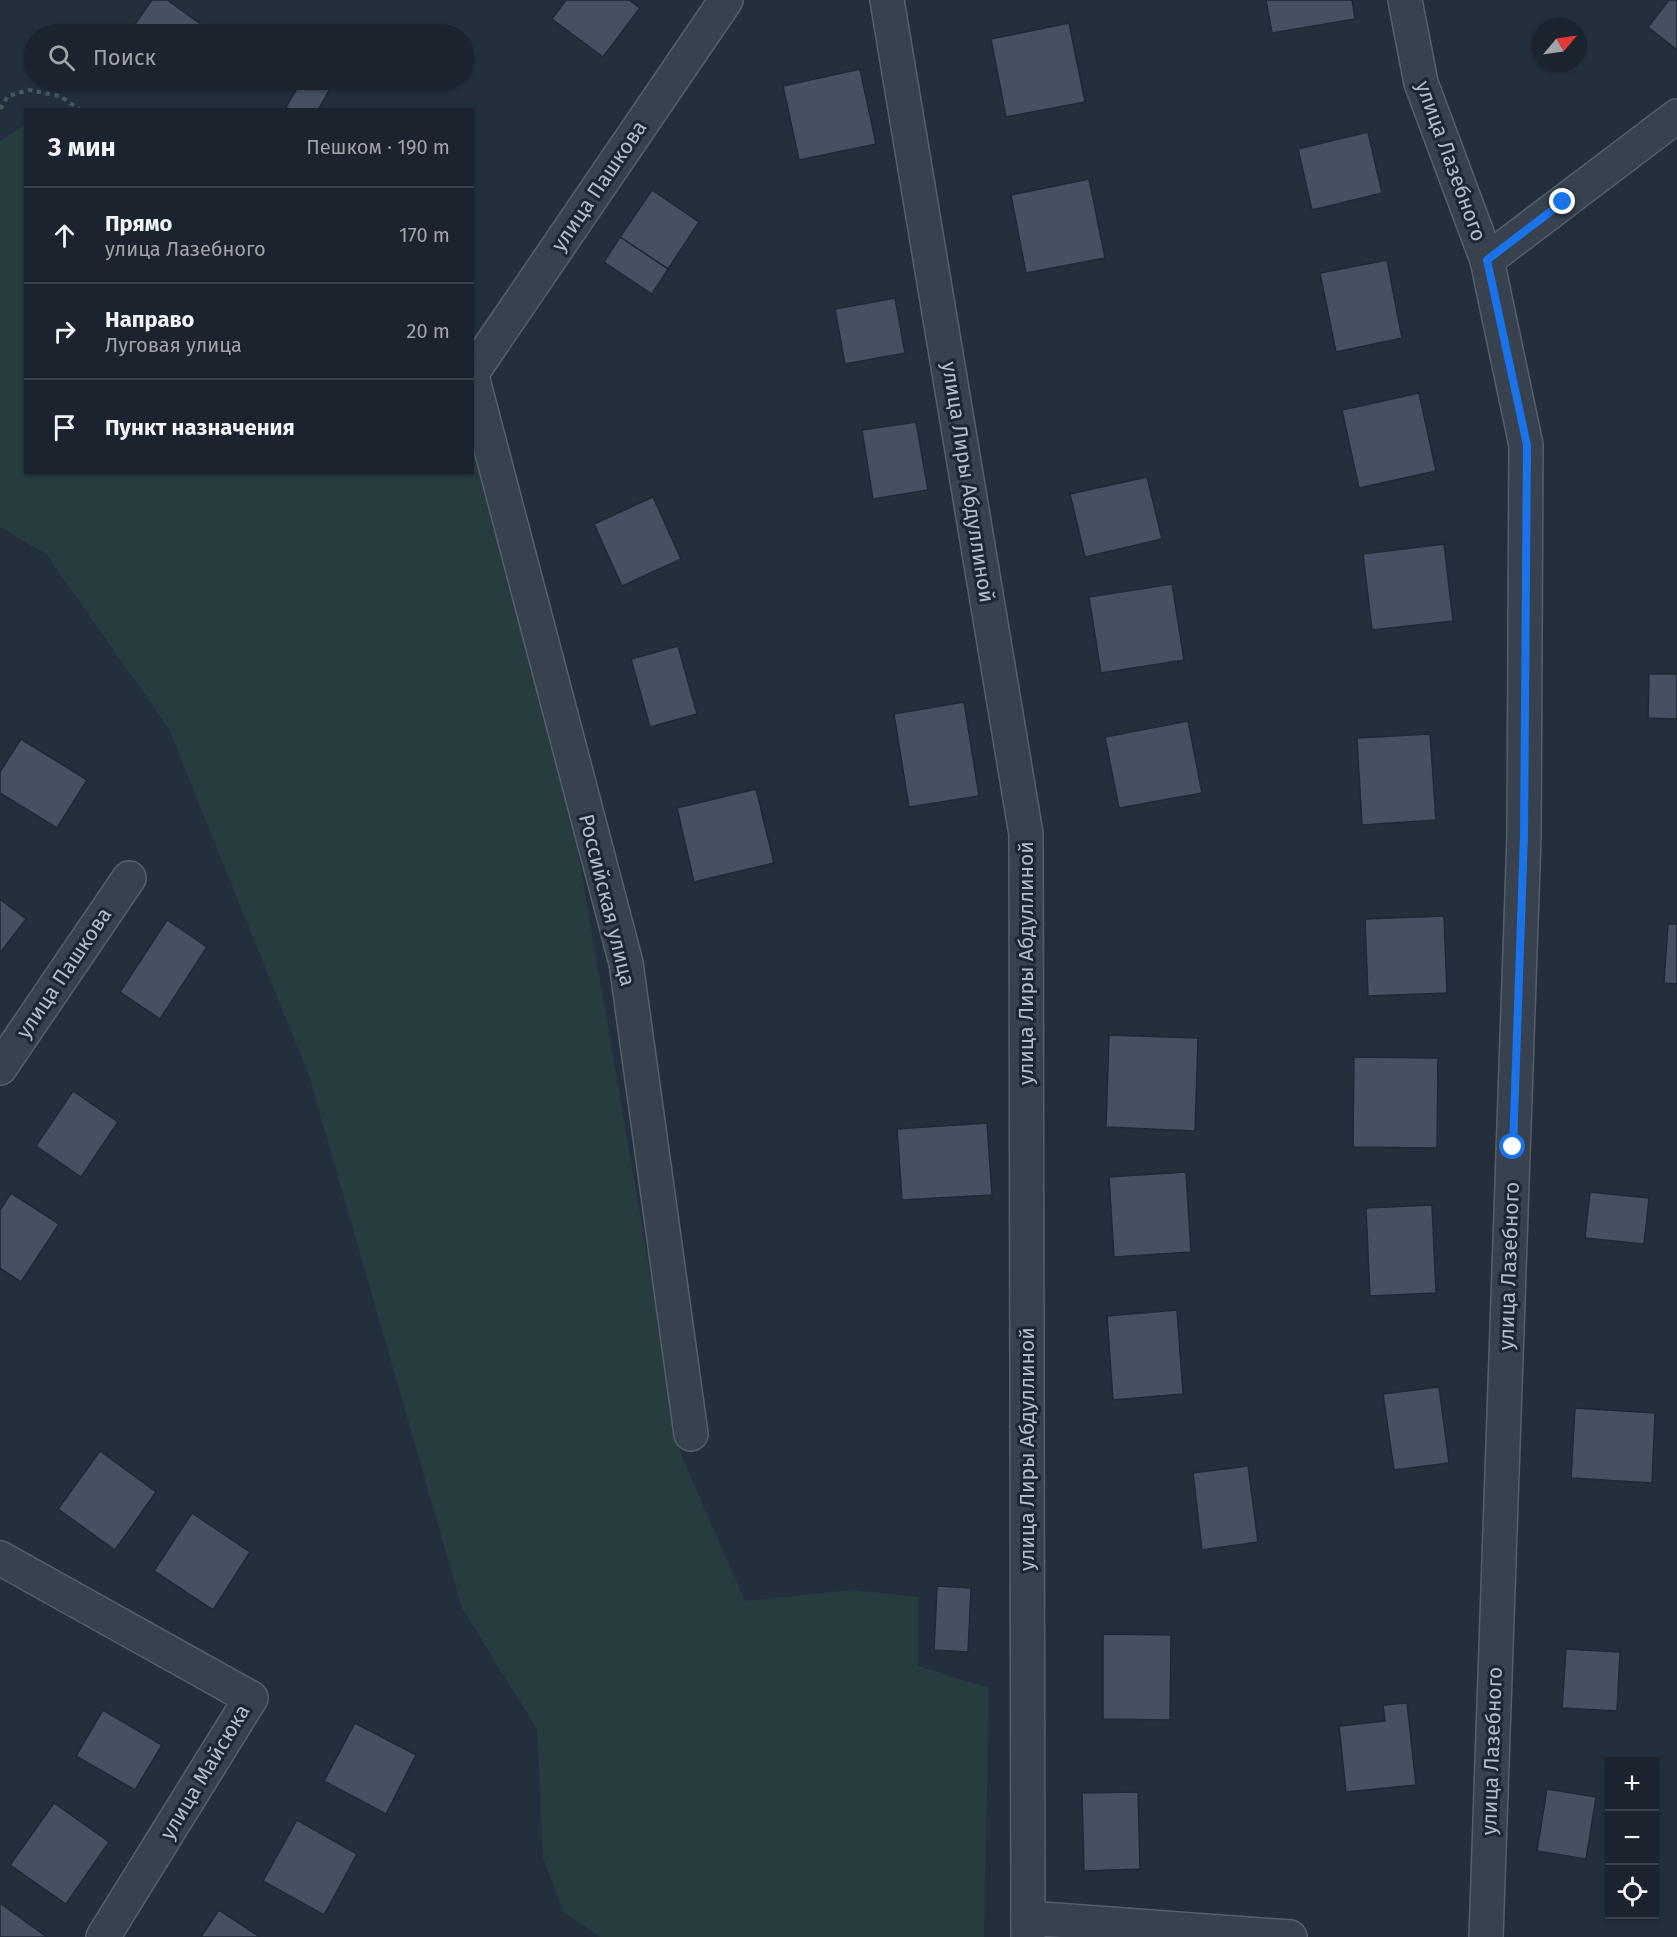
<!DOCTYPE html>
<html lang="ru">
<meta charset="utf-8">
<style>
:root{--surface:#1b232e;--page:#282f3a;--text:#f1f3f6;--muted:#a0a4aa;--line:#39404a}
body{margin:0;font-family:"Fira Sans",sans-serif;background:var(--page);color:var(--text)}
.controls{position:absolute;right:18px;bottom:18px;display:grid;overflow:hidden;border-radius:0px;box-shadow:0 2px 4px #0004}
.controls button{width:54px;height:54px;display:grid;place-items:center;padding:0;border:0;border-bottom:2px solid var(--line);background:var(--surface);color:var(--text);font:30px sans-serif}
.compass{position:absolute;left:1533px;top:18px;width:54px;height:54px;border-radius:50%;background:var(--surface);box-shadow:0 2px 4px #0004;rotate:61deg}
.stop{position:absolute;width:18px;height:18px;margin:-14px;border:4px solid #1a73e8;border-radius:50%;background:#fff}
.stop.end{background:#1a73e8;border-color:#fff;box-shadow:0 2px 6px #0008}
.list{margin:0;padding:0;list-style:none}
h2{display:flex;justify-content:space-between;align-items:center;height:78px;margin:0;padding:0 24px;font-size:26px}
h2 small{font-size:20px;font-weight:400;color:var(--muted)}
.list li{display:grid;grid-template-columns:39px 1fr auto;gap:18px;align-items:center;box-sizing:border-box;height:96px;padding:0 24px;border-top:2px solid var(--line)}
.list b{display:block;font-size:22px;white-space:nowrap}
.list p{margin:0;font-size:20px;white-space:nowrap;color:var(--muted)}
.list em{font-size:20px;font-style:normal;color:var(--muted)}
.icon{flex:none;width:33px;height:33px;fill:none;stroke:currentColor;stroke-width:2;stroke-linecap:round;stroke-linejoin:round}
.map{position:relative;flex:none;width:1677px;height:1937px;overflow:hidden}
.search{position:absolute;background:var(--surface);box-shadow:0 2px 4px #0004;left:24px;top:24px;width:450px;height:66px;display:flex;align-items:center;gap:15px;box-sizing:border-box;padding:0 21px;border-radius:33px;color:var(--muted);font-size:22px}
.panel{position:absolute;background:var(--surface);box-shadow:0 2px 4px #0004;left:24px;top:108px;width:450px;height:366px;border-radius:0px}
.map>svg:first-child{display:block}
</style>
<div class="map">
<svg width="1677" height="1937" viewBox="0 0 1677 1937">
<rect width="100%" height="100%" fill="#242f3e"/>
<polygon fill="#263c3f" points="25,125 26,472 472,472 473,449 574,827 681,1454 745,1601 852,1590 918,1597 918,1666 989,1688 984,1937 600,1937 563,1912 543,1857 537,1729 462,1608 309,1076 169,729 46,554 0,527 0,141"/>
<g fill="#455162" stroke="#1f2835" stroke-width="1.5">
<polygon points="152,0 167,0 213,33 212,34 128,34"/>
<polygon points="566,0 629,0 640,8 603,57 552,19"/>
<polygon points="1266,0 1352,0 1355,19 1272,33"/>
<polygon points="1669,0 1677,0 1677,50 1648,27"/>
<polygon points="1069,23 1085,102 1006,117 991,39"/>
<polygon points="860,69 876,144 799,160 783,86"/>
<polygon points="302,80 324,80 332,85 318,110 290,110 286,107"/>
<polygon points="1368,132 1382,193 1312,210 1298,149"/>
<polygon points="1089,179 1105,258 1026,273 1011,195"/>
<polygon points="652,190 699,222 668,269 620,237"/>
<polygon points="620,237 668,269 652,294 604,262"/>
<polygon points="1387,260 1402,338 1336,352 1320,273"/>
<polygon points="895,298 905,353 845,364 835,309"/>
<polygon points="1419,393 1436,471 1359,488 1342,410"/>
<polygon points="916,422 928,490 873,499 862,430"/>
<polygon points="1147,477 1162,539 1085,557 1070,494"/>
<polygon points="653,497 681,559 622,586 594,524"/>
<polygon points="1444,544 1453,621 1372,630 1363,554"/>
<polygon points="1172,584 1184,660 1101,673 1089,597"/>
<polygon points="678,646 697,714 650,727 631,659"/>
<polygon points="1649,674 1677,674 1677,719 1648,718"/>
<polygon points="964,702 979,796 909,807 894,714"/>
<polygon points="1188,721 1202,793 1119,808 1105,737"/>
<polygon points="1430,734 1436,820 1362,825 1357,738"/>
<polygon points="21,739 87,780 57,828 0,793 0,772"/>
<polygon points="756,789 774,863 694,882 677,808"/>
<polygon points="0,899 26,919 0,953"/>
<polygon points="1444,916 1447,993 1368,996 1365,919"/>
<polygon points="167,920 207,947 160,1019 120,992"/>
<polygon points="1668,924 1677,924 1677,984 1664,983"/>
<polygon points="1109,1035 1198,1038 1195,1131 1106,1127"/>
<polygon points="1354,1057 1438,1058 1437,1148 1353,1147"/>
<polygon points="73,1091 118,1122 81,1177 36,1146"/>
<polygon points="987,1123 992,1195 902,1200 897,1129"/>
<polygon points="1186,1172 1191,1252 1114,1257 1109,1177"/>
<polygon points="1590,1192 1649,1198 1644,1244 1585,1238"/>
<polygon points="11,1193 59,1224 21,1282 0,1268 0,1210"/>
<polygon points="1432,1205 1436,1293 1370,1296 1366,1208"/>
<polygon points="1177,1310 1183,1394 1113,1400 1107,1316"/>
<polygon points="1439,1387 1449,1463 1394,1470 1383,1394"/>
<polygon points="1575,1408 1655,1413 1652,1483 1571,1478"/>
<polygon points="100,1451 156,1492 115,1550 58,1509"/>
<polygon points="1248,1466 1258,1542 1202,1550 1193,1473"/>
<polygon points="192,1513 250,1552 213,1610 154,1571"/>
<polygon points="937,1586 971,1588 968,1652 934,1650"/>
<polygon points="1103,1634 1171,1635 1170,1720 1103,1719"/>
<polygon points="1566,1649 1620,1652 1617,1711 1562,1708"/>
<polygon points="1407,1703 1416,1785 1346,1792 1339,1726 1385,1721 1383,1705"/>
<polygon points="103,1710 162,1745 135,1790 76,1756"/>
<polygon points="355,1723 416,1755 386,1814 324,1781"/>
<polygon points="1547,1789 1596,1797 1586,1859 1537,1851"/>
<polygon points="1138,1792 1140,1869 1084,1871 1082,1793"/>
<polygon points="54,1803 109,1842 66,1904 10,1865"/>
<polygon points="297,1820 357,1854 324,1915 263,1881"/>
<polygon points="0,1903 47,1937 0,1937"/>
<polygon points="219,1910 260,1937 201,1937"/>
</g>
<g fill="none" stroke-linecap="round" stroke-linejoin="round">
<g stroke="#565f6c" stroke-width="36">
<g id="minor">
<polyline points="887,0 1026,834 1028,1937"/>
<polyline points="1405,0 1421,83 1487,260 1526,445 1524,836 1486,1937"/>
<polyline points="1487,260 1677,116"/>
<polyline points="472,373 726,0"/>
<polyline points="472,376 626,963 691,1434"/>
<polyline points="0,1068 129,878"/>
<polyline points="0,1558 251,1698 103,1937"/>
<polyline points="1028,1918 1290,1937"/>
</g>
</g>
<polyline stroke="#44595c" stroke-width="4" stroke-dasharray="4.5 4.5" stroke-linecap="butt" points="0,109 8,96 29,90 60,96 80,110"/>
<use href="#minor" stroke="#38414e" stroke-width="33"/>
</g>
<g fill="none" stroke-linecap="round" stroke-linejoin="round">
<polyline stroke="#1a73e8" stroke-width="8" points="1513,1147 1524,836 1527,445 1487,260 1563,202"/>
</g>
<g text-anchor="middle" stroke-width="6" stroke-linejoin="round" paint-order="stroke">
<g font-size="21" fill="#b4bcc9" stroke="#1d2633">
<text transform="translate(1451 161) rotate(70)" y="7">улица Лазебного</text>
<text transform="translate(599 186) rotate(-56)" y="7">улица Пашкова</text>
<text transform="translate(968 482) rotate(81)" y="7">улица Лиры Абдуллиной</text>
<text transform="translate(607 900) rotate(76)" y="7">Российская улица</text>
<text transform="translate(1026 963) rotate(-90)" y="7">улица Лиры Абдуллиной</text>
<text transform="translate(64 973) rotate(-56)" y="7">улица Пашкова</text>
<text transform="translate(1509 1266) rotate(-88)" y="7">улица Лазебного</text>
<text transform="translate(1027 1449) rotate(-90)" y="7">улица Лиры Абдуллиной</text>
<text transform="translate(1492 1751) rotate(-88)" y="7">улица Лазебного</text>
<text transform="translate(205 1772) rotate(-59)" y="7">улица Майсюка</text>
</g>
</g>
</svg>
<div class="controls">
<button>+</button>
<button>−</button>
<button><svg class="icon" aria-label="locate" viewBox="0 0 24 24"><circle cx="12" cy="12" r="6"/><path d="M12 2v4M12 18v4M2 12h4M18 12h4"/></svg></button>
</div>
<svg class="compass" viewBox="-18 -18 36 36"><path d="M0-13l5 13h-10z" fill="#e53935"/><path d="M0 13l5-13h-10z" fill="#a0a4aa"/></svg>
<div class="stop" style="left:1513px;top:1147px"></div>
<div class="stop end" style="left:1563px;top:202px"></div>
<div class="search"><svg class="icon" aria-label="search" viewBox="0 0 24 24"><circle cx="10" cy="10" r="6"/><path d="M15 15l6 6"/></svg>Поиск</div>
<section class="panel">
<h2>3 мин<small>Пешком · 190 m</small></h2>
<ul class="list">
<li><svg class="icon" aria-label="ahead" viewBox="0 0 24 24"><path d="M12 20V5M6 11l6-6 6 6"/></svg><div><b>Прямо</b><p>улица Лазебного</p></div><em>170 m</em></li>
<li><svg class="icon" aria-label="right" viewBox="0 0 24 24"><path d="M7 20v-9h11M14 6l5 5-5 5"/></svg><div><b>Направо</b><p>Луговая улица</p></div><em>20 m</em></li>
<li><svg class="icon" aria-label="arrive" viewBox="0 0 24 24"><path d="M6 21V4h12l-3 4 3 4H6"/></svg><div><b>Пункт назначения</b></div></li>
</ul>
</section>
</div>
